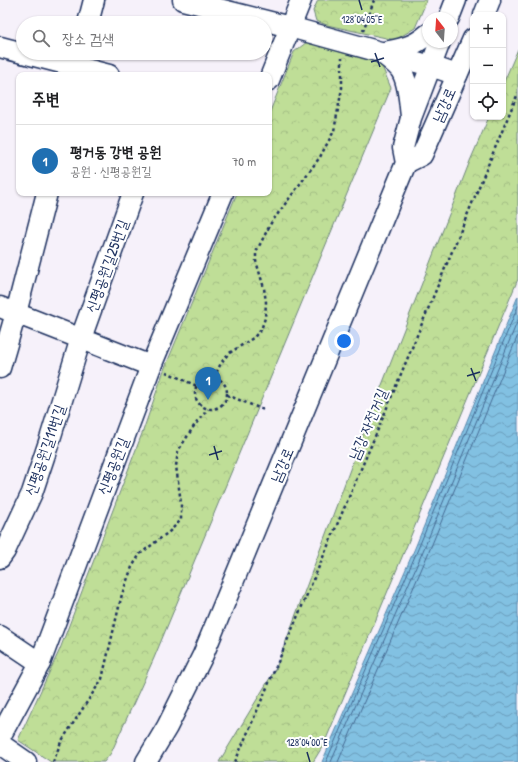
<!DOCTYPE html>
<html lang="ko">
<meta charset="utf-8">
<style>
:root{--surface:#fff;--page:#f2f2f2;--text:#202124;--muted:#757577;--line:#e0e0e0;--accent:#1f6fb2}
body{margin:0;font-family:"Patrick Hand","Poor Story",sans-serif;background:var(--page);color:var(--text)}
.controls{position:absolute;right:12px;top:12px;display:grid;overflow:hidden;border-radius:8px;box-shadow:0 1px 3px #0004}
.controls button{width:36px;height:36px;display:grid;place-items:center;padding:0;border:0;border-bottom:1px solid var(--line);background:var(--surface);color:var(--text);font:20px sans-serif}
.compass{position:absolute;left:422px;top:12px;width:36px;height:36px;border-radius:50%;background:var(--surface);box-shadow:0 1px 3px #0004;rotate:343deg}
.you{position:absolute;left:344px;top:341px;width:14px;height:14px;margin:-10px;border:3px solid #fff;border-radius:50%;background:#1a73e8;box-shadow:0 0 0 6px #1a73e833}
.badge{display:grid;place-items:center;width:26px;height:26px;border-radius:50%;background:var(--accent);color:#fff;font-size:13px;font-weight:700}
.pin{position:absolute;translate:-50% -33px;filter:drop-shadow(0 1px 2px #0008)}
.pin::after{content:'';position:absolute;top:21px;width:14px;height:12px;background:inherit;clip-path:polygon(0 0,100% 0,50% 100%)}
.list{margin:0;padding:0;list-style:none}
h2{display:flex;justify-content:space-between;align-items:center;height:52px;margin:0;padding:0 16px;font-size:17px}
h2 small{font-size:13px;font-weight:400;color:var(--muted)}
.list li{display:grid;grid-template-columns:26px 1fr auto;gap:12px;align-items:center;box-sizing:border-box;height:72px;padding:0 16px;border-top:1px solid var(--line)}
.list b{display:block;font-size:15px;white-space:nowrap}
.list p{margin:0;font-size:13px;white-space:nowrap;color:var(--muted)}
.list em{font-size:13px;font-style:normal;color:var(--muted)}
.icon{flex:none;width:22px;height:22px;fill:none;stroke:currentColor;stroke-width:2;stroke-linecap:round;stroke-linejoin:round}
.map{position:relative;flex:none;width:518px;height:762px;overflow:hidden}
.search{position:absolute;background:var(--surface);box-shadow:0 1px 3px #0004;left:16px;top:16px;width:256px;height:44px;display:flex;align-items:center;gap:10px;box-sizing:border-box;padding:0 14px;border-radius:22px;color:var(--muted);font-size:15px}
.panel{position:absolute;background:var(--surface);box-shadow:0 1px 3px #0004;left:16px;top:72px;width:256px;height:124px;border-radius:8px}
.map>svg:first-child{display:block}
</style>
<div class="map">
<svg width="518" height="762" viewBox="0 0 518 762">
<defs>
<pattern id="park-crowns" width="20" height="18" patternUnits="userSpaceOnUse"><rect width="20" height="18" fill="#bfde97"/><path d="M2 6a3 3 0 1 1 6 0M12 15a3 3 0 1 1 6 0" fill="none" stroke="#a4bf85"/></pattern>
<pattern id="water-waves" width="16" height="10" patternUnits="userSpaceOnUse"><rect width="16" height="10" fill="#82c1e2"/><path d="M0 5q4-4 8 0t8 0" fill="none" stroke="#6a9dba"/></pattern>
</defs>
<rect width="100%" height="100%" fill="#f6f1fa"/>
<filter id="ink" filterUnits="userSpaceOnUse"><feTurbulence type="fractalNoise" baseFrequency=".025" numOctaves="2"/><feDisplacementMap in="SourceGraphic" scale="8" xChannelSelector="R" yChannelSelector="G"/><feConvolveMatrix kernelMatrix="1 2 1 2 8 2 1 2 1" color-interpolation-filters="sRGB"/></filter>
<g filter="url(#ink)">
<g fill="url(#park-crowns)" stroke="#6d867a">
<polygon points="318,0 427,0 415,28 395,40 327,25 316,21 313,11"/>
<polygon points="307,42 381,64 391,88 154,658 111,753 104,762 51,762 18,740 60,649 143,431 164,370 237,193 269,193 269,114 294,52"/>
<polygon points="518,49 518,279 324,744 313,762 219,762 276,668 371,413 470,161 489,117 503,117 503,84"/>
</g>
<polygon fill="url(#water-waves)" stroke="#5987ad" points="518,296 518,762 322,762 415,548"/>
<g fill="none" stroke-linecap="round" stroke-linejoin="round">
<g stroke="#446993" stroke-width="1">
<polyline points="326,762 418,549 518,306"/>
<polyline points="331,762 423,551 518,320"/>
<polyline points="338,762 428,554 518,335"/>
</g>
<g stroke="#1b2f5e" stroke-width="23">
<g id="minor">
<polyline points="183,0 290,27 431,66 457,75"/>
<polyline points="484,15 490,0"/>
<polyline points="449,18 456,0"/>
<polyline points="88,23 94,0"/>
<polyline points="0,47 23,53"/>
<path d="M 385,52 C 404,48 413,47 428,34"/>
<polyline points="23,53 109,75"/>
<path d="M 383,54 C 388,58 395,63 400,69 C 409,81 409,102 411,116"/>
<polyline points="269,80 301,0"/>
<polyline points="406,163 422,155 473,39"/>
<polyline points="0,307 151,366"/>
<polyline points="0,368 16,313 47,193"/>
<polyline points="0,558 5,551 32,493 50,439 81,338 133,193"/>
<polyline points="0,636 40,663"/>
<polyline points="0,737 40,663 151,366 223,193"/>
<polyline points="0,744 26,762"/>
<polyline points="146,762 167,727 203,655 406,163 403,148 411,118 440,42"/>
</g>
</g>
<g stroke="#1b2f5e" stroke-width="2.5" stroke-dasharray="3 3" stroke-linecap="butt">
<polyline points="363,31 374,0"/>
<polyline points="166,372 197,386"/>
<circle cx="211" cy="393" r="16"/>
<polyline points="214,378 221,363 228,354 253,338 261,330 265,318 266,302 264,288 256,261 256,252 271,223 320,157 334,131 342,88 342,58"/>
<polyline points="227,395 264,410"/>
<polyline points="53,762 61,742 102,679 122,594 132,567 140,554 170,531 181,520 181,503 176,466 178,451 194,426 208,409"/>
<polyline points="235,762 376,434 518,93"/>
</g>
<use href="#minor" stroke="#fff" stroke-width="20"/>
</g>
</g>
<path fill="none" stroke="#1b2f5e" stroke-width="1.5" d="M 359,0 L 362,10M 375,53 L 380,67M 371,62 L 384,58M 471,368 L 476,381M 467,376 L 480,372M 214,446 L 218,460M 209,455 L 222,451M 307,752 L 310,762"/>
<g text-anchor="middle" stroke-width="4" stroke-linejoin="round" paint-order="stroke">
<g font-size="15" fill="#1b2f5e" stroke="#fff">
<text transform="translate(444 105) rotate(-66)" y="5">남강로</text>
<text transform="translate(107 266) rotate(-70)" y="5">신평공원길25번길</text>
<text transform="translate(368 424) rotate(-67)" y="5">남강 자전거길</text>
<text transform="translate(45 450) rotate(-71)" y="5">신평공원길11번길</text>
<text transform="translate(282 465) rotate(-67)" y="5">남강로</text>
<text transform="translate(113 466) rotate(-69)" y="5">신평공원길</text>
</g>
</g>
<g font-size="10" text-anchor="middle" fill="#1b2f5e" stroke="#fff" stroke-width="4" stroke-linejoin="round" paint-order="stroke">
<text x="362" y="23">128°04'05"E</text>
<text x="307" y="746">128°04'00"E</text>
</g>
</svg>
<div class="controls">
<button>+</button>
<button>−</button>
<button><svg class="icon" aria-label="locate" viewBox="0 0 24 24"><circle cx="12" cy="12" r="6"/><path d="M12 2v4M12 18v4M2 12h4M18 12h4"/></svg></button>
</div>
<svg class="compass" viewBox="-18 -18 36 36"><path d="M0-13l5 13h-10z" fill="#e53935"/><path d="M0 13l5-13h-10z" fill="#757577"/></svg>
<div class="you"></div>
<div class="pin badge" style="left:208px;top:400px">1</div>
<div class="search"><svg class="icon" aria-label="search" viewBox="0 0 24 24"><circle cx="10" cy="10" r="6"/><path d="M15 15l6 6"/></svg>장소 검색</div>
<section class="panel">
<h2>주변<small></small></h2>
<ul class="list">
<li><span class="badge">1</span><div><b>평거동 강변 공원</b><p>공원 · 신평공원길</p></div><em>70 m</em></li>
</ul>
</section>
</div>
